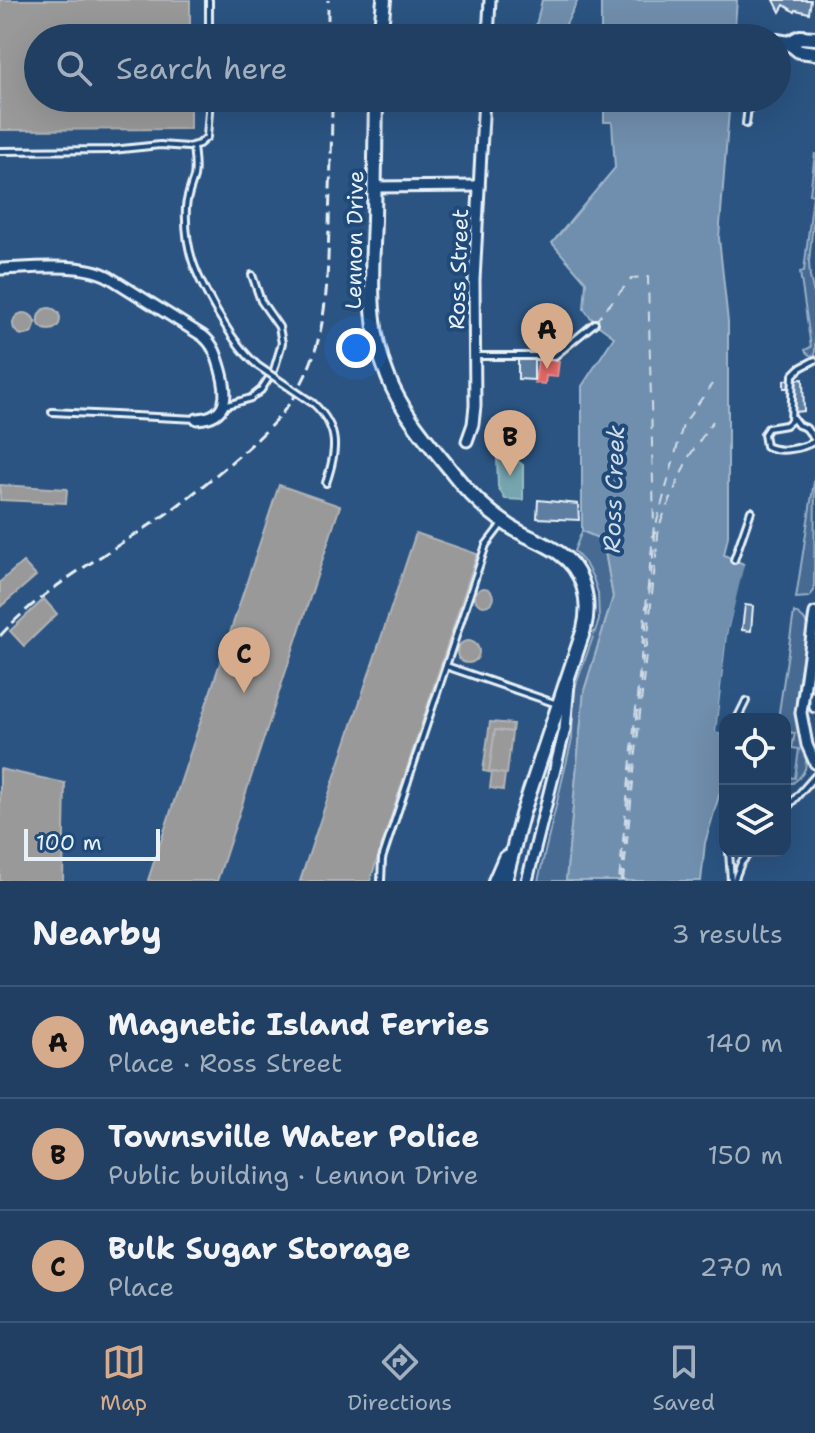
<!DOCTYPE html>
<meta charset="utf-8">
<style>
:root{--surface:#203f62;--page:#284668;--text:#f1f3f6;--muted:#a2afbe;--line:#3d5877;--accent:#d6ab8b}
body{margin:0;font-family:"Shantell Sans",sans-serif;background:var(--page);color:var(--text)}
.controls{position:absolute;right:24px;bottom:24px;display:grid;overflow:hidden;border-radius:16px;box-shadow:0 8px 32px #0002}
.controls button{width:72px;height:72px;display:grid;place-items:center;padding:0;border:0;border-bottom:2px solid var(--line);background:var(--surface);color:var(--text);font:40px sans-serif}
.scale{position:absolute;left:24px;bottom:20px;width:136px;box-sizing:border-box;padding-left:8px;border:4px solid #e8f1f8;border-top:0;font-size:22px;line-height:28px;white-space:nowrap;color:#e8f1f8;-webkit-text-stroke:6px #1f4a7a;paint-order:stroke}
.you{position:absolute;left:356px;top:348px;width:28px;height:28px;margin:-20px;border:6px solid #fff;border-radius:50%;background:#1a73e8;box-shadow:0 0 0 12px #1a73e833}
.badge{display:grid;place-items:center;width:52px;height:52px;border-radius:50%;background:var(--accent);color:#111;font-size:26px;font-weight:700}
.pin{position:absolute;translate:-50% -66px;filter:drop-shadow(0 2px 4px #0008)}
.pin::after{content:'';position:absolute;top:42px;width:28px;height:24px;background:inherit;clip-path:polygon(0 0,100% 0,50% 100%)}
.list{margin:0;padding:0;list-style:none}
h2{display:flex;justify-content:space-between;align-items:center;height:104px;margin:0;padding:0 32px;font-size:34px}
h2 small{font-size:26px;font-weight:400;color:var(--muted)}
.list li{display:grid;grid-template-columns:52px 1fr auto;gap:24px;align-items:center;box-sizing:border-box;height:112px;padding:0 32px;border-top:2px solid var(--line)}
.list b{display:block;font-size:30px;white-space:nowrap}
.list p{margin:0;font-size:26px;white-space:nowrap;color:var(--muted)}
.list em{font-size:26px;font-style:normal;color:var(--muted)}
.icon{flex:none;width:44px;height:44px;fill:none;stroke:currentColor;stroke-width:2;stroke-linecap:round;stroke-linejoin:round}
.map{position:relative;flex:none;width:815px;height:881px;overflow:hidden}
.search{position:absolute;background:var(--surface);box-shadow:0 8px 32px #0002;left:24px;right:24px;top:24px;height:88px;display:flex;align-items:center;gap:20px;box-sizing:border-box;padding:0 28px;border-radius:44px;color:var(--muted);font-size:30px}
.sheet{height:440px;background:var(--surface)}
nav{display:flex;justify-content:space-around;align-items:center;box-sizing:border-box;height:112px;border-top:2px solid var(--line);background:var(--surface);font-size:22px;color:var(--muted)}
nav a{display:grid;justify-items:center;gap:4px}
nav .on{color:var(--accent)}
.map>svg:first-child{display:block}
</style>
<div class="map">
<svg width="815" height="881" viewBox="0 0 815 881">
<rect width="100%" height="100%" fill="#2b5482"/>
<filter id="ink" filterUnits="userSpaceOnUse"><feTurbulence type="fractalNoise" baseFrequency=".0125" numOctaves="2"/><feDisplacementMap in="SourceGraphic" scale="16" xChannelSelector="R" yChannelSelector="G"/><feConvolveMatrix kernelMatrix="1 2 1 2 8 2 1 2 1" color-interpolation-filters="sRGB"/></filter>
<g filter="url(#ink)">
<g fill="#476b93" stroke="#98aec6" stroke-width="2">
<polygon points="815,153 815,202 809,262 810,277 815,298 815,355 811,356 806,352 805,350 811,347 800,272 804,271 813,195 810,194"/>
<polygon points="815,475 814,591 809,597 796,598"/>
<polygon points="582,531 603,540 613,597 584,691 566,881 538,881 572,739 573,693 599,620 598,593 593,578 585,563 574,551"/>
<path d="M 794,612 C 803,617 808,622 808,632 C 803,660 794,691 797,720 C 798,734 807,749 806,763 C 806,772 800,778 793,783 L 787,783 L 787,777 L 795,778 L 799,749 L 792,748 L 795,733 L 785,732 L 785,719 L 778,719 Z"/>
</g>
<g fill="#708ead" stroke="#a0b6cb" stroke-width="2">
<polygon points="542,0 578,0 559,38 533,38"/>
<polygon points="601,0 737,0 734,38 601,38"/>
<polygon points="604,98 730,98 719,238 728,322 728,536 724,555 746,565 727,635 716,731 725,737 725,775 705,843 701,881 566,881 584,691 613,597 603,540 582,531 582,386 614,337 595,323 584,309 586,282 552,243 615,168 612,122 604,122"/>
</g>
<polygon fill="#2b5482" points="745,561 750,566 731,636 721,734 716,732 727,635"/>
<polygon fill="#e06666" stroke="#e29092" stroke-width="2" points="538,359 559,361 557,377 546,376 545,384 535,383"/>
<polygon fill="#76a5af" stroke="#98bcc5" stroke-width="2" points="497,457 512,457 523,465 523,500 505,499 498,487"/>
<g fill="#999" stroke="#b1b3b6" stroke-width="2">
<polygon points="0,0 190,0 190,38 38,38 38,98 190,98 190,129 0,130"/>
<circle cx="49" cy="319" r="11"/>
<circle cx="24" cy="324" r="11"/>
<polygon points="0,485 67,489 66,503 0,500"/>
<polygon points="279,485 340,506 217,881 152,881 148,880"/>
<polygon points="416,533 477,554 370,881 300,881"/>
<polygon points="23,562 36,576 0,607 0,582"/>
<circle cx="484" cy="597" r="9"/>
<polygon points="44,599 57,614 24,646 10,631"/>
<circle cx="468" cy="652" r="11"/>
<polygon points="490,722 513,724 512,732 495,730 489,772 483,771"/>
<polygon points="495,730 512,732 507,774 489,772"/>
<polygon points="0,769 65,783 63,881 0,881"/>
<polygon points="492,772 505,774 503,790 490,788"/>
</g>
<g fill="none" stroke-linecap="round" stroke-linejoin="round">
<g stroke="#d0dde9" stroke-width="2" stroke-dasharray="10 8" stroke-linecap="butt">
<polyline points="595,322 632,278 648,277 654,525 619,881"/>
<polyline points="621,881 656,525 683,425 712,384"/>
<polyline points="623,881 659,526 688,458 713,421"/>
</g>
</g>
<g fill="#5d7da1" stroke="#e8f1f8" stroke-width="2">
<polygon points="774,0 811,0 809,13 796,10 795,12 784,5 780,12"/>
<polygon points="518,359 534,360 534,380 518,379"/>
<polygon points="803,379 804,411 795,412 795,388 784,388 784,380"/>
<polygon points="538,500 578,504 579,520 537,518"/>
<polygon points="745,605 753,606 751,631 742,630"/>
</g>
<g fill="none" stroke-linecap="round" stroke-linejoin="round">
<g stroke="#e8f1f8" stroke-width="10">
<g id="lane">
<polyline points="209,0 209,38"/>
<polyline points="746,124 749,98"/>
<path d="M 193,146 C 194,157 196,167 194,177 C 191,187 187,196 186,207 C 184,251 196,275 217,312 C 229,332 240,350 258,366"/>
<polyline points="0,151 112,150 160,145 188,147 199,144 207,137 210,98"/>
<polyline points="477,356 555,356 595,323"/>
<path d="M 815,360 L 800,368 L 793,375 L 791,421 L 786,425 L 768,428 L 764,434 L 766,446 C 779,453 802,449 815,441"/>
<path d="M 314,404 C 340,429 337,451 326,483"/>
<polyline points="224,406 251,398 261,390 274,370 282,343 279,327 261,301 252,275"/>
<polyline points="52,412 197,419"/>
<polyline points="792,417 798,425 806,428 815,440"/>
<polyline points="502,524 486,545 446,666 557,704"/>
<polyline points="734,560 751,511"/>
<polyline points="737,719 746,701"/>
<polyline points="785,810 815,776"/>
<polyline points="729,851 731,881"/>
<polyline points="381,881 382,859 446,666"/>
<polyline points="734,881 741,863 751,851"/>
</g>
</g>
<g stroke="#e8f1f8" stroke-width="15">
<g id="street">
<polyline points="488,38 490,0"/>
<polyline points="374,187 479,186"/>
<path d="M 0,269 C 31,268 82,262 109,277 L 203,336 C 214,345 217,356 221,370 C 228,395 229,417 197,419"/>
<polyline points="467,441 473,424 475,406 474,280 484,98"/>
<polyline points="815,613 801,713 807,745 815,763"/>
<polyline points="815,696 815,707"/>
<polyline points="527,881 565,729 569,684"/>
</g>
</g>
<g stroke="#e8f1f8" stroke-width="18">
<g id="secondary">
<polyline points="380,38 384,0"/>
<polyline points="777,41 789,43 799,51 815,53"/>
<polyline points="789,43 800,37 815,38"/>
<path d="M 376,98 C 375,139 375,180 374,220 C 372,273 367,327 388,377 C 402,413 429,443 453,473 C 469,494 488,512 511,527 C 526,537 544,542 559,553 C 584,570 591,601 584,629 L 522,815 L 505,881"/>
<polyline points="495,881 505,858"/>
</g>
</g>
<use href="#lane" stroke="#1f4a7a" stroke-width="4"/>
<use href="#street" stroke="#1f4a7a" stroke-width="9"/>
<use href="#secondary" stroke="#1f4a7a" stroke-width="12"/>
<g stroke="#e8f1f8" stroke-width="3" stroke-dasharray="12 6" stroke-linecap="butt">
<polyline points="328,38 328,0"/>
<path d="M 0,636 C 43,588 102,557 156,521 C 181,504 204,485 228,465 C 251,445 274,426 291,401 C 328,345 327,289 329,226 C 330,183 332,141 332,98"/>
</g>
<g stroke="#e8f1f8" stroke-width="10" stroke-linecap="butt">
<polyline id="lane-bridge" points="258,366 314,404"/>
</g>
<use href="#lane-bridge" stroke="#1f4a7a" stroke-width="4"/>
</g>
</g>
<g text-anchor="middle" stroke-width="8" stroke-linejoin="round" paint-order="stroke">
<g font-size="22" fill="#e8f1f8" stroke="#1f4a7a">
<text transform="translate(354 240) rotate(-89)" y="8">Lennon Drive</text>
<text transform="translate(458 269) rotate(-88)" y="8">Ross Street</text>
</g>
<g font-size="24" font-style="italic" fill="#d0dde9" stroke="#1f4a7a">
<text transform="translate(614 489) rotate(-88)" y="8">Ross Creek</text>
</g>
</g>
</svg>
<div class="controls">
<button><svg class="icon" aria-label="locate" viewBox="0 0 24 24"><circle cx="12" cy="12" r="6"/><path d="M12 2v4M12 18v4M2 12h4M18 12h4"/></svg></button>
<button><svg class="icon" aria-label="layers" viewBox="0 0 24 24"><path d="M12 4l9 5-9 5-9-5zM3 14l9 5 9-5"/></svg></button>
</div>
<div class="scale">100 m</div>
<div class="you"></div>
<div class="pin badge" style="left:547px;top:369px">A</div>
<div class="pin badge" style="left:510px;top:476px">B</div>
<div class="pin badge" style="left:244px;top:693px">C</div>
<div class="search"><svg class="icon" aria-label="search" viewBox="0 0 24 24"><circle cx="10" cy="10" r="6"/><path d="M15 15l6 6"/></svg>Search here</div>
</div>
<section class="sheet">
<h2>Nearby<small>3 results</small></h2>
<ul class="list">
<li><span class="badge">A</span><div><b>Magnetic Island Ferries</b><p>Place · Ross Street</p></div><em>140 m</em></li>
<li><span class="badge">B</span><div><b>Townsville Water Police</b><p>Public building · Lennon Drive</p></div><em>150 m</em></li>
<li><span class="badge">C</span><div><b>Bulk Sugar Storage</b><p>Place</p></div><em>270 m</em></li>
</ul>
</section>
<nav>
<a class="on"><svg class="icon" aria-label="map" viewBox="0 0 24 24"><path d="M3 6l6-2 6 2 6-2v14l-6 2-6-2-6 2zM9 4v14M15 6v14"/></svg>Map</a>
<a><svg class="icon" aria-label="directions" viewBox="0 0 24 24"><path d="M12 3l9 9-9 9-9-9zM9 14v-3h6M13 9l2 2-2 2"/></svg>Directions</a>
<a><svg class="icon" aria-label="saved" viewBox="0 0 24 24"><path d="M7 4h10v16l-5-4-5 4z"/></svg>Saved</a>
</nav>
